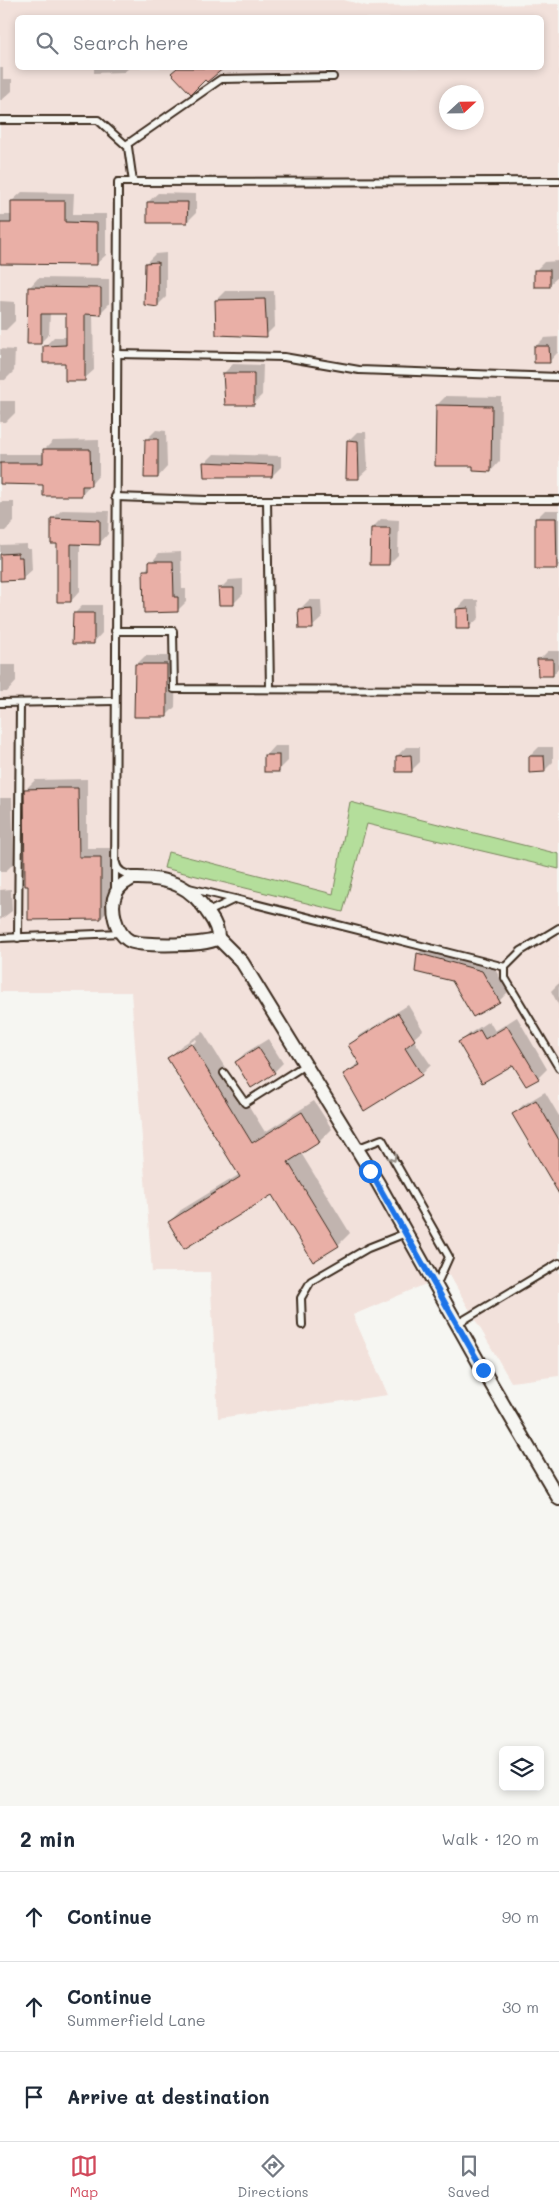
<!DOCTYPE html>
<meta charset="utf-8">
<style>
:root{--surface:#fff;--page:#f6f6f7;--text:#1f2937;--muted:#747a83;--line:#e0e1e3;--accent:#d1495b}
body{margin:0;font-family:Mali,sans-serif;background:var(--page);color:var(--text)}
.controls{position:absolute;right:15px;bottom:15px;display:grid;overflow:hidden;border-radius:8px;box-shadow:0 2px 8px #0003}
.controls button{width:45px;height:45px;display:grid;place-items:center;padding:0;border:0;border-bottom:1px solid var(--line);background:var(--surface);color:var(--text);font:25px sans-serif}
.compass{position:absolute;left:439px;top:85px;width:45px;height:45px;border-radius:50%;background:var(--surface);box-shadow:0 2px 8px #0003;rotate:68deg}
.stop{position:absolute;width:15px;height:15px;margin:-11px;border:4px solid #1a73e8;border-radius:50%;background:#fff}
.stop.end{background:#1a73e8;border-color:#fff;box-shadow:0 1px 5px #0008}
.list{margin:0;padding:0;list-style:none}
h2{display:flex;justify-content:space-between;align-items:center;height:65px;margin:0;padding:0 20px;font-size:21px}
h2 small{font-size:16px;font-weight:400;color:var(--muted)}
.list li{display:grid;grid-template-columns:32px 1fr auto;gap:15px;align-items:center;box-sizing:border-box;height:90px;padding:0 20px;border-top:1px solid var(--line)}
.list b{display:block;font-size:19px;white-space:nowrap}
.list p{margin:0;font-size:16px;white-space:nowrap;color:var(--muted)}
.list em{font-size:16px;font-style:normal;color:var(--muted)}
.icon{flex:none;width:28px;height:28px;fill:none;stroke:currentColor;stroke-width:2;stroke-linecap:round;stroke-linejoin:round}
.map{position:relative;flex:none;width:559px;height:1806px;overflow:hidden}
.search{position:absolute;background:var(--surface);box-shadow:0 2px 8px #0003;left:15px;right:15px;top:15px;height:55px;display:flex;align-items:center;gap:12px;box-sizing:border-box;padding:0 18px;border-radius:8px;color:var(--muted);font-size:19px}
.sheet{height:335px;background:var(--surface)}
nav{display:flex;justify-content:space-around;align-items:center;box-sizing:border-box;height:70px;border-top:1px solid var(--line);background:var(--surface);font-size:14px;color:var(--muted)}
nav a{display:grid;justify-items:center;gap:2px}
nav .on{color:var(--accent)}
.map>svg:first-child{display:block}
</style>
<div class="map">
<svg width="559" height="1806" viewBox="0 0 559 1806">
<rect width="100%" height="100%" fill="#f6f6f2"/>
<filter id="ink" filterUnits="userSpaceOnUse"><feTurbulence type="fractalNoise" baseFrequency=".02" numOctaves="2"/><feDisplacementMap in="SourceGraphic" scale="10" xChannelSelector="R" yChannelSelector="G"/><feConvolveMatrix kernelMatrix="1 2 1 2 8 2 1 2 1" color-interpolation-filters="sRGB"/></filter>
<g filter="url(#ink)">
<path fill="#f2e1db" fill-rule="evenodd" d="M 0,0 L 344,0 L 367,6 L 559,4 L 559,1376 L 511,1382 L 449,1274 L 353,1315 L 388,1395 L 218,1418 L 210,1272 L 152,1272 L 131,992 L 0,992 ZM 18,18 L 542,18 L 542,68 L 18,68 ZM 446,92 L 476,92 L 476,122 L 446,122 Z"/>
<polygon fill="#b4de9b" stroke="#78845c" points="350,802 559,854 559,869 367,824 343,912 164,868 168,852 333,894"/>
<g fill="#0003" fill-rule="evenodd">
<polygon points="0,68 3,68 3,79 12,79 12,91 2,100 0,100"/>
<polygon points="94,68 129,68 124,72 94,73"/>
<polygon points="178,68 222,68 207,81 205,78 172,73"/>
<polygon points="22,192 74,193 73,214 106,214 106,255 96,264 0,263 0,215 12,215 12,201"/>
<polygon points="158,193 196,194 196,213 187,222 148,202"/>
<polygon points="166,253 166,297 157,306 146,263 155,254"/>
<polygon points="558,261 559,276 549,285 535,271 544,262"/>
<polygon points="38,278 109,279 109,304 100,313 93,313 94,370 84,379 45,346 54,337 67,337 67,313 50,313 49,334 40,343 29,288"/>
<polygon points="225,291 274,291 275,326 266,335 216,300"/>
<polygon points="0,301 15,302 15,321 6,330 0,330"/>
<polygon points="558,337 558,352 549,362 535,347 544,338"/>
<polygon points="0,349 15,350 14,371 5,380 0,380"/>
<polygon points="233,364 263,365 262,395 253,404 224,373"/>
<polygon points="446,396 501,397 500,461 491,471 474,465 437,405"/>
<polygon points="0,401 15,401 15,413 6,422 0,422"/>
<polygon points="156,430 166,431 167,467 158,477 147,439"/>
<polygon points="357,432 366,432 368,469 358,478 348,441"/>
<polygon points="99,440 99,475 82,495 44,483 0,483 0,454 44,454 44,450 53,441"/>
<polygon points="214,454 281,456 281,467 272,476 205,463"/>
<polygon points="0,502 14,502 14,522 5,531 0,531"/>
<polygon points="62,510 109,511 108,534 99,544 80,543 80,591 71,601 52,519"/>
<polygon points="545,510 559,510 559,565 557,567 536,519"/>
<polygon points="381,519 399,520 398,555 389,564 372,528"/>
<polygon points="27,544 27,549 31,549 32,570 22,579 0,580 0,545"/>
<polygon points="181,552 182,589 186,589 186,602 177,611 145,571 159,553"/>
<polygon points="243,579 243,594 234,603 220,589 229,580"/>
<polygon points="309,600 321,600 322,618 312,627 300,609"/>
<polygon points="466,600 478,600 479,618 469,627 457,609"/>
<polygon points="83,605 102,605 102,633 93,643 74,614"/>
<polygon points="548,651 559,651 559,668 553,675 539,660"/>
<polygon points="145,656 176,656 175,707 166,716 136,665"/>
<polygon points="0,665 16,665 16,682 7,692 0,692"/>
<polygon points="274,746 288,746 288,761 279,770 265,756"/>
<polygon points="406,747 420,747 420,762 411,771 397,756"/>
<polygon points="539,747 553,747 553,762 544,771 530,756"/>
<polygon points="87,779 87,848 110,848 110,909 101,918 26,789 35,780"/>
<polygon points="0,798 12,798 14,863 5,872 0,872"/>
<polygon points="11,889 12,911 0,920 0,890"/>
<polygon points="427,945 491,962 508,992 499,1001 474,1016 453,980 418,954"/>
<polygon points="559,983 559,1006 551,991"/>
<polygon points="408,1005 423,1030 413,1039 431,1065 422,1074 364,1110 344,1074 360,1062 350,1045 359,1036"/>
<polygon points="517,1017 547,1069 538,1078 527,1085 514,1063 460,1043 469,1034 489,1021 495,1031"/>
<path d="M 203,1032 L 265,1132 L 314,1101 L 332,1129 L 320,1141 L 301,1153 L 350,1233 L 338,1245 L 313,1260 L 272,1193 L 169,1222 L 181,1210 L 240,1174 L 169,1058 L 181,1046 ZM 196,1039 L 197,1041 L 181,1051 L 181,1048 Z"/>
<polygon points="268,1039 283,1063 274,1072 236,1062 245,1053"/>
<polygon points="545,1092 559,1116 559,1189 514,1114 523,1105"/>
</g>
<g fill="#e9afa6" stroke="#3b2a1e">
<polygon points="177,68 224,68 207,82 205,80 191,94 171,73"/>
<polygon points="11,201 65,201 65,222 97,223 97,265 0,264 0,223 11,223"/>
<polygon points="147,202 188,202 187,223 147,223"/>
<polygon points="158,262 158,307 144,305 145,263"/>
<rect x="534" y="270" width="16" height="17"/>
<polygon points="28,287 101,288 101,315 85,314 85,381 65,381 65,363 43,363 43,346 66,345 66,314 41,314 41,344 27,344"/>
<polygon points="265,299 267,337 216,335 215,300"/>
<polygon points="534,346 549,346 550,363 534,363"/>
<polygon points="223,373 254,373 254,405 225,405"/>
<polygon points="436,405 492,406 491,472 473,471 473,466 435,466"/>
<polygon points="145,439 158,439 158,478 144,478"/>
<polygon points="347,440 358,441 359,479 346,479"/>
<polygon points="43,449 90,449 91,486 82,486 82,496 43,496 43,485 0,484 0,463 43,463"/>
<polygon points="203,462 273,465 272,477 204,477"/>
<polygon points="51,518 100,520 100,545 71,544 71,602 57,602 57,544 51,544"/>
<polygon points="535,518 556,518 557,569 535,569"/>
<polygon points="371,528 390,528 389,565 370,565"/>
<polygon points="18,553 18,557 22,557 23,580 0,581 0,554"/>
<polygon points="149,561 173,561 174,597 178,597 178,612 144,613 143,570 149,570"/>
<polygon points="218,588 234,588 234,605 219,605"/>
<polygon points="312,608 313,629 299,629 298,609"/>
<polygon points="469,608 470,629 456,629 456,609"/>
<polygon points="73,613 94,613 94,644 72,644"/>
<polygon points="537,659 553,659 553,676 538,676"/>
<polygon points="135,664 167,664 167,717 134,717"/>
<rect x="264" y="755" width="15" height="17"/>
<polygon points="411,755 412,772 396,772 396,756"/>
<polygon points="529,756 544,756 545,772 529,773"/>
<polygon points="58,788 78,788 79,857 101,857 101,919 28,920 28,886 25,886 24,789"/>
<polygon points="417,953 482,971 500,1002 473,1017 452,981 415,972"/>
<polygon points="398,1013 415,1040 405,1048 422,1075 364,1111 343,1074 360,1065 348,1045"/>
<polygon points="507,1026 539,1079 526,1086 513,1065 482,1083 458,1042 480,1030 485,1039"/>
<polygon points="191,1043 252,1143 302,1112 320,1142 288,1162 339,1246 313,1262 272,1195 184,1249 168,1222 240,1177 167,1058"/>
<polygon points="258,1047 275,1073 251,1088 235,1062"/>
<polygon points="536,1100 559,1140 559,1194 512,1114"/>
</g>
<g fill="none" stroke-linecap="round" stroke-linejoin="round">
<g stroke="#3b2a1e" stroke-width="10">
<g id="service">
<polyline points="0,120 98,120 128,147 133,182"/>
<polyline points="126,145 221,79 333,77"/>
<polyline points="116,354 284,357 359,370 559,377"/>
<polyline points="115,497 207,500 559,500"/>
<polyline points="267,500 270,689"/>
<polyline points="115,631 173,631 174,689 559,690"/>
<polyline points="0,703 114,701"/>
<path d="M 116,863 C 118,873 126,874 135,876"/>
<polyline points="189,888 235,899 208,912"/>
<polyline points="115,890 118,182 559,181"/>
<polyline points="235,899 505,967"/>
<polyline points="559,928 521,951 505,967 505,978 559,1068"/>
<polyline points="0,938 121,933"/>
<polyline points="18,938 20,703"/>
<polyline points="224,1073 245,1103 305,1065"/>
<polyline points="356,1149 382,1139 449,1257 436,1286"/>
<polyline points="457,1324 559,1263"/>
<polyline points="302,1325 301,1298 311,1281 368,1248 406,1233"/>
</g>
</g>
<g stroke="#3b2a1e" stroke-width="16">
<g id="minor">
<path d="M 133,878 C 169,877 191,885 210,916 C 215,923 218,929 218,938 C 210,946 141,946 130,941 C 116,934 109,907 116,893 C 120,885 126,882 133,878 Z"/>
<polyline points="218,938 242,962 378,1183 483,1370 559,1499"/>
</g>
</g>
<use href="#service" stroke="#f6f6f2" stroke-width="6"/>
<use href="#minor" stroke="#f6f6f2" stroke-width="12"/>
</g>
<defs><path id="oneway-chevron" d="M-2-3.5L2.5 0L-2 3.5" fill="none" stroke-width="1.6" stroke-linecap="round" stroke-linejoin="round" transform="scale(1.25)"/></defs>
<use stroke="#989088" href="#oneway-chevron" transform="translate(393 1158) rotate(60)"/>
</g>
<g fill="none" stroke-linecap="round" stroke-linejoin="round" filter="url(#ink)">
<polyline stroke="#1a73e8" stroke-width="6" points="370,1171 483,1370"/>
</g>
</svg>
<div class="controls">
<button><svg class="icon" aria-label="layers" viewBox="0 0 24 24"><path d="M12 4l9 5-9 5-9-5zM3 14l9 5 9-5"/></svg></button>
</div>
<svg class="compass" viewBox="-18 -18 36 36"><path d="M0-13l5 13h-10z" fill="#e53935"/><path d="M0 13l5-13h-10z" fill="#747a83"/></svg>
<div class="stop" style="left:370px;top:1171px"></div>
<div class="stop end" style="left:483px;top:1370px"></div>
<div class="search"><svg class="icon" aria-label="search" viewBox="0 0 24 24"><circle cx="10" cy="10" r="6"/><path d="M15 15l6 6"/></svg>Search here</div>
</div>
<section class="sheet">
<h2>2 min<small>Walk · 120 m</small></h2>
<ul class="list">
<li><svg class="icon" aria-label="ahead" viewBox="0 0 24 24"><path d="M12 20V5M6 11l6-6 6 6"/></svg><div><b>Continue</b></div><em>90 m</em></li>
<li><svg class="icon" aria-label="ahead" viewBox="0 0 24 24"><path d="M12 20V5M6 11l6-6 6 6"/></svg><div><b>Continue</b><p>Summerfield Lane</p></div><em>30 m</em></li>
<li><svg class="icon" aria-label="arrive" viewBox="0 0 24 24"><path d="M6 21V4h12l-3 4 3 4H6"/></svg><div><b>Arrive at destination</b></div></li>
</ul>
</section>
<nav>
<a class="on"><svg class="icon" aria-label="map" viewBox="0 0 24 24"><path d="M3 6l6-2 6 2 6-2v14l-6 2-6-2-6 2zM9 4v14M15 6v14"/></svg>Map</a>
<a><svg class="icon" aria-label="directions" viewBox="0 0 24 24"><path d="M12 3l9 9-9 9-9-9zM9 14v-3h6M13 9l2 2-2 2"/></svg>Directions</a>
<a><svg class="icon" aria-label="saved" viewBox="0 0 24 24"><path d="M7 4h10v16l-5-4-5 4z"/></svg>Saved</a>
</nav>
